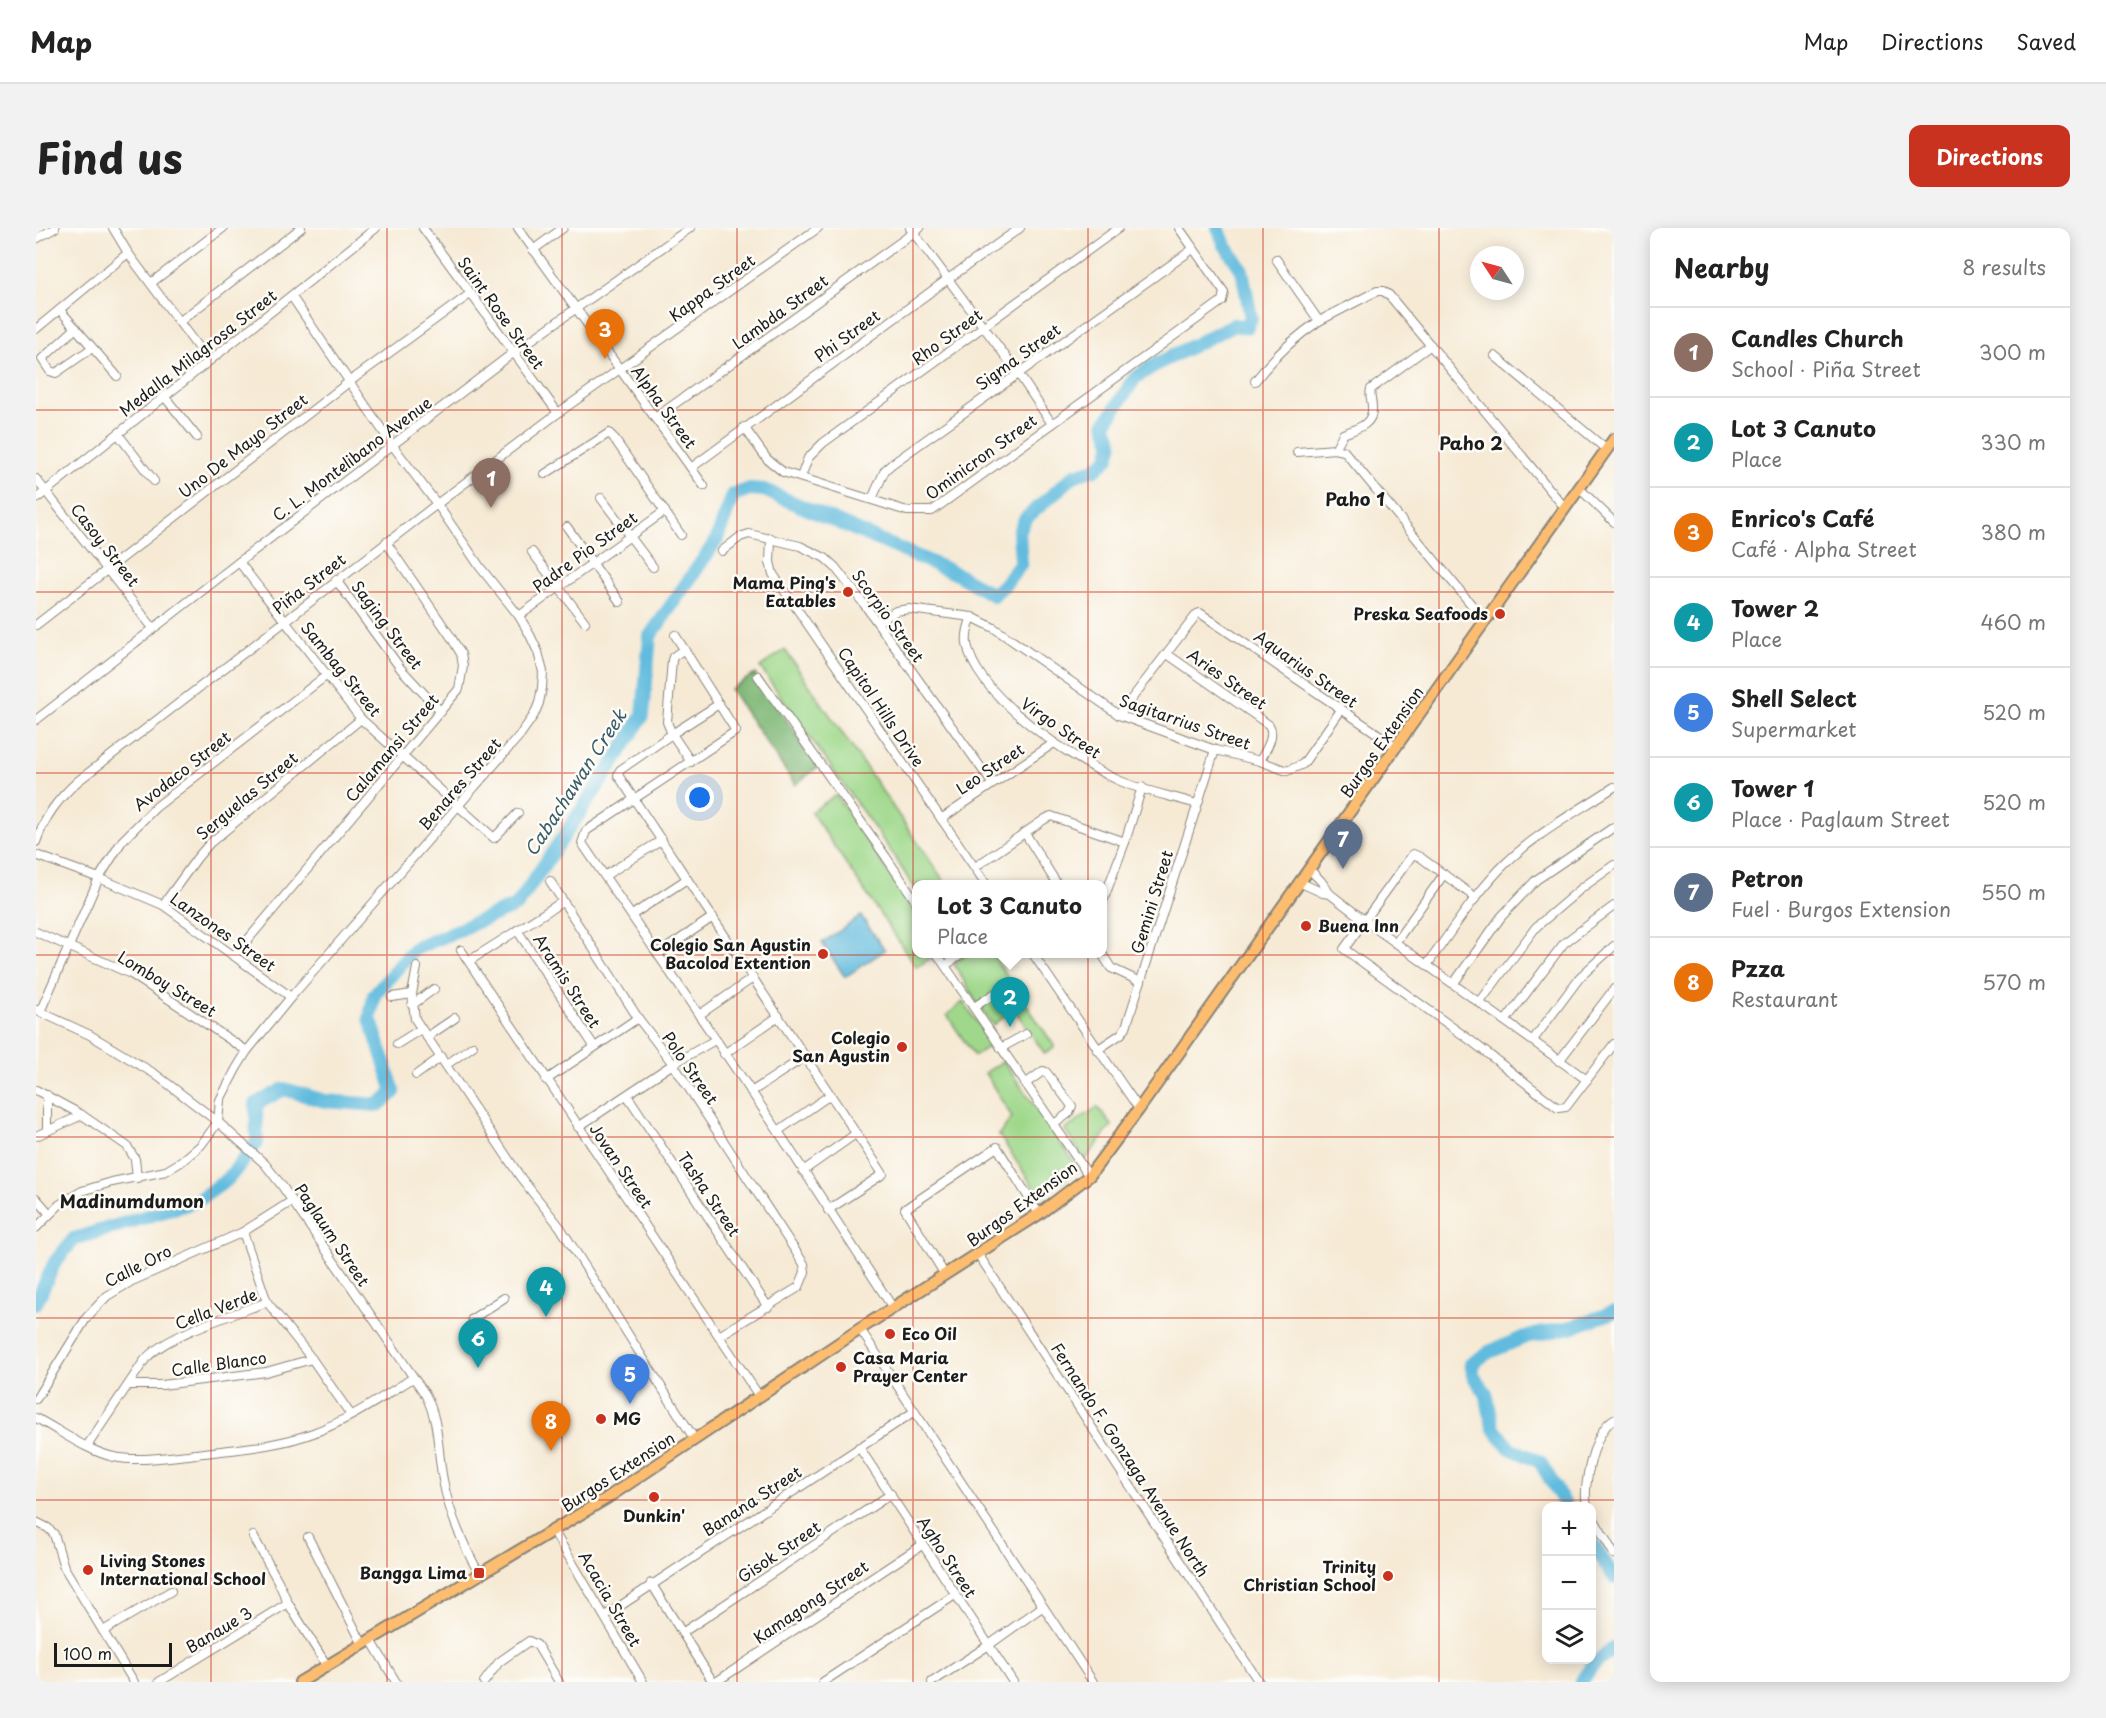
<!DOCTYPE html>
<meta charset="utf-8">
<style>
:root{--surface:#fff;--page:#f2f2f2;--text:#222;--muted:#767676;--line:#e0e0e0;--accent:#c8321e}
body{margin:0;font-family:"Playpen Sans",sans-serif;background:var(--page);color:var(--text)}
.controls{position:absolute;right:18px;bottom:18px;display:grid;overflow:hidden;border-radius:12px;box-shadow:0 3px 15px #0003}
.controls button{width:54px;height:54px;display:grid;place-items:center;padding:0;border:0;border-bottom:2px solid var(--line);background:var(--surface);color:var(--text);font:30px sans-serif}
.compass{position:absolute;left:1434px;top:18px;width:54px;height:54px;border-radius:50%;background:var(--surface);box-shadow:0 3px 15px #0003;rotate:306deg}
.scale{position:absolute;left:18px;bottom:15px;width:118px;box-sizing:border-box;padding-left:6px;border:3px solid #1c1c1c;border-top:0;font-size:16px;line-height:21px;white-space:nowrap;color:#1c1c1c;-webkit-text-stroke:4px #fdfcf7;paint-order:stroke}
.you{position:absolute;left:664px;top:570px;width:21px;height:21px;margin:-15px;border:4px solid #fff;border-radius:50%;background:#1a73e8;box-shadow:0 0 0 9px #1a73e833}
.badge{display:grid;place-items:center;width:39px;height:39px;border-radius:50%;background:var(--accent);color:#fff;font-size:20px;font-weight:700}
.pin{position:absolute;translate:-50% -50px;filter:drop-shadow(0 2px 3px #0008)}
.pin::after{content:'';position:absolute;top:32px;width:21px;height:18px;background:inherit;clip-path:polygon(0 0,100% 0,50% 100%)}
.popup{position:absolute;left:876px;top:652px;width:195px;height:78px;box-sizing:border-box;display:grid;place-content:center;border-radius:12px;background:var(--surface);filter:drop-shadow(0 2px 4px #0005);font-size:20px;white-space:nowrap;color:var(--muted)}
.popup b{font-size:22px;color:var(--text)}
.popup::after{content:'';position:absolute;left:50%;top:100%;margin-left:-12px;border:12px solid transparent;border-top-color:var(--surface)}
.list{margin:0;padding:0;list-style:none}
h2{display:flex;justify-content:space-between;align-items:center;height:78px;margin:0;padding:0 24px;font-size:26px}
h2 small{font-size:20px;font-weight:400;color:var(--muted)}
.list li{display:grid;grid-template-columns:39px 1fr auto;gap:18px;align-items:center;box-sizing:border-box;height:90px;padding:0 24px;border-top:2px solid var(--line)}
.list b{display:block;font-size:22px;white-space:nowrap}
.list p{margin:0;font-size:20px;white-space:nowrap;color:var(--muted)}
.list em{font-size:20px;font-style:normal;color:var(--muted)}
.icon{flex:none;width:33px;height:33px;fill:none;stroke:currentColor;stroke-width:2;stroke-linecap:round;stroke-linejoin:round}
.map{position:relative;flex:none;width:1578px;height:1454px;overflow:hidden;border-radius:12px}
header{display:flex;align-items:center;gap:36px;box-sizing:border-box;height:84px;padding:0 30px;background:var(--surface);border-bottom:2px solid var(--line)}
header strong{font-size:28px}
nav{display:flex;gap:33px;margin-inline-start:auto;font-size:21px}
.intro{display:flex;align-items:center;justify-content:space-between;box-sizing:border-box;height:144px;padding:0 36px}
h1{margin:0;font-size:42px}
.button{padding:15px 27px;border-radius:12px;background:var(--accent);color:#fff;font-size:21px;font-weight:700}
main{display:flex;gap:36px;padding:0 36px}
aside{flex:1;background:var(--surface);border-radius:12px;box-shadow:0 3px 15px #0003}
.map>svg:first-child{display:block}
</style>
<header>
<strong>Map</strong>
<nav><a>Map</a><a>Directions</a><a>Saved</a></nav>
</header>
<div class="intro"><h1>Find us</h1><a class="button">Directions</a></div>
<main>
<div class="map">
<svg width="1578" height="1454" viewBox="0 0 1578 1454">
<rect width="100%" height="100%" fill="#fdfcf7"/>
<filter id="ink" filterUnits="userSpaceOnUse"><feTurbulence type="fractalNoise" baseFrequency=".0167" numOctaves="2"/><feDisplacementMap in="SourceGraphic" scale="12" xChannelSelector="R" yChannelSelector="G"/><feConvolveMatrix kernelMatrix="1 2 1 2 8 2 1 2 1" color-interpolation-filters="sRGB"/></filter>
<filter id="wash" filterUnits="userSpaceOnUse"><feTurbulence type="fractalNoise" baseFrequency=".008" numOctaves="4" result="noise"/><feDisplacementMap in="SourceGraphic" scale="24" xChannelSelector="R" yChannelSelector="G"/><feGaussianBlur stdDeviation="1.35" result="paint"/><feColorMatrix in="noise" values="0 0 0 0 0 0 0 0 0 0 0 0 0 0 0 0 0 1.4 0 .05"/><feComposite in="paint" operator="in"/></filter>
<g filter="url(#wash)">
<rect width="100%" height="100%" fill="#f6ead5"/>
<g fill="#9fd88b" stroke="#5e7a54" stroke-width="1.5">
<polygon points="749,422 910,656 881,656 881,664 856,625 724,439"/>
<polygon points="800,567 881,686 879,703 881,706 881,726 894,726 897,729 880,739 775,584"/>
<polygon points="932,726 956,726 1019,819 1009,826 978,781 957,797 942,777 918,736"/>
<polygon points="927,774 956,816 938,828 911,787"/>
<polygon points="967,833 1043,941 1004,969 963,907 976,889 949,845"/>
<polygon points="1061,879 1076,897 1049,932 1029,902"/>
</g>
<polygon fill="#7fb877" stroke="#4e6a4a" stroke-width="1.5" points="719,446 782,539 759,557 694,461"/>
<polygon fill="#61bbde" stroke="#3e6c7d" stroke-width="1.5" points="825,688 849,722 809,749 786,715"/>
<g fill="none" stroke-linecap="round" stroke-linejoin="round">
<g stroke="#61bbde" stroke-width="14">
<polyline points="0,1075 19,1034 38,1011 161,973 192,951 221,915 220,876 248,861 289,873 342,877 358,864 334,790 338,767 378,721 481,677 574,540 607,487 614,408 680,313 697,267 714,261 728,262 919,345 957,367 968,357 985,335 983,304 989,291 1039,247 1059,241 1072,230 1076,214 1069,196 1099,150 1119,137 1197,97 1211,99 1215,90 1206,42 1189,17 1182,0"/>
<polyline points="1530,1278 1504,1234 1474,1220 1457,1199 1450,1165 1438,1149 1435,1136 1453,1124 1489,1109 1536,1099 1578,1084"/>
<polyline points="1556,1316 1578,1349"/>
<polyline points="1545,1454 1556,1438 1578,1420"/>
</g>
</g>
</g>
<g filter="url(#ink)">
<g fill="none" stroke-linecap="round" stroke-linejoin="round">
<g stroke="#898378" stroke-width="10">
<g id="minor">
<polyline points="77,0 92,25 172,133"/>
<polyline points="387,0 522,185"/>
<polyline points="482,0 668,258"/>
<polyline points="874,0 982,145 1016,196"/>
<polyline points="0,11 19,0"/>
<polyline points="497,22 527,0"/>
<polyline points="115,55 187,0"/>
<polyline points="24,82 81,148"/>
<polyline points="1283,93 1341,63 1347,63 1353,67 1529,280"/>
<polyline points="143,94 265,0"/>
<polyline points="40,100 6,131 14,143 20,145 56,120"/>
<polyline points="0,101 92,25"/>
<polyline points="1459,128 1571,222"/>
<path d="M 1219,153 C 1237,130 1259,109 1283,93 L 1240,31"/>
<polyline points="128,168 161,209"/>
<polyline points="619,190 884,0"/>
<polyline points="708,199 731,231 747,244 871,283 896,283 1186,73 1188,64 1143,0"/>
<polyline points="82,206 118,253"/>
<path d="M 1299,221 L 1307,206 C 1320,201 1338,197 1336,179 C 1336,172 1333,168 1335,161 L 1395,117"/>
<polyline points="1261,224 1299,221 1308,223 1449,393"/>
<polyline points="655,240 912,51 984,0"/>
<polyline points="509,246 573,205 577,209 645,307"/>
<polyline points="765,249 772,230 787,215 1083,0"/>
<polyline points="0,251 117,400"/>
<polyline points="1543,260 1578,294"/>
<polyline points="565,270 617,339"/>
<polyline points="0,271 340,0"/>
<polyline points="836,271 849,242 856,236 1157,21"/>
<polyline points="531,299 584,374"/>
<polyline points="735,310 734,334 737,346 950,656"/>
<polyline points="686,323 704,309 713,306 764,318 789,330 799,339 828,376 956,555"/>
<polyline points="496,324 549,394"/>
<polyline points="203,334 325,491 458,610 482,585"/>
<polyline points="300,352 365,441 405,484"/>
<polyline points="483,388 629,283"/>
<path d="M 936,389 C 932,398 930,407 931,416 C 940,468 1036,531 1082,552 C 1106,563 1136,568 1161,576"/>
<polyline points="841,394 860,383 873,381 936,389 958,400 1083,487 1179,522 1224,533 1251,543 1267,536 1305,482"/>
<polyline points="0,397 313,154 434,66"/>
<polyline points="639,407 700,503 550,603 546,615 742,903 857,1080"/>
<polyline points="648,421 637,429 636,432 631,494 636,506 655,534"/>
<path d="M 1131,426 L 1233,497 C 1240,508 1229,523 1224,533"/>
<polyline points="722,448 850,629 881,675"/>
<polyline points="683,476 636,506 584,542 582,547 847,946 792,982"/>
<polyline points="1083,487 1161,386 1164,385 1361,519"/>
<polyline points="0,492 203,334 477,125 654,0"/>
<polyline points="905,591 1018,515"/>
<polyline points="989,605 1021,656"/>
<path d="M 0,614 C 9,588 22,571 42,553 L 401,276 L 522,185 L 782,0"/>
<polyline points="0,627 63,650 127,677 255,769"/>
<polyline points="939,639 1009,591 1015,588 1089,614"/>
<polyline points="1273,641 1285,653 1294,666 1328,692 1551,852"/>
<polyline points="570,647 626,612"/>
<polyline points="514,653 602,790 637,836 768,1036 769,1044 763,1059 683,1108"/>
<polyline points="1263,654 1287,665 1294,666"/>
<polyline points="1440,670 1384,629 1377,626 1308,721 1434,812 1522,880 1530,879 1578,816"/>
<polyline points="1067,673 1089,614 1106,559"/>
<polyline points="127,677 161,630 174,615 325,491"/>
<polyline points="596,687 651,651"/>
<polyline points="481,702 558,818"/>
<polyline points="0,704 95,746 211,823"/>
<polyline points="1359,715 1408,646"/>
<polyline points="425,722 723,1168"/>
<polyline points="622,726 677,689"/>
<polyline points="901,726 1053,948"/>
<polyline points="997,726 1103,881"/>
<polyline points="1066,726 1075,740 1105,754"/>
<polyline points="199,727 423,461 427,438 425,426 415,409 350,314"/>
<polyline points="433,733 526,674"/>
<polyline points="910,737 926,726"/>
<path d="M 1391,737 C 1414,705 1436,671 1463,642 C 1495,608 1539,585 1578,559"/>
<polyline points="381,739 376,766 379,791 485,950 524,999 659,1212"/>
<polyline points="1418,755 1465,689 1500,652 1578,599"/>
<polyline points="356,769 376,766"/>
<polyline points="1444,774 1500,699 1547,659 1578,637"/>
<polyline points="376,777 398,761"/>
<polyline points="938,779 969,759"/>
<path d="M 0,782 L 54,807 L 119,846 L 182,894 L 229,936 L 246,958 L 389,1166 C 404,1194 401,1222 407,1252 C 413,1286 427,1317 444,1347"/>
<polyline points="4,784 63,650 86,613 120,579 291,447"/>
<polyline points="663,787 717,750"/>
<polyline points="1470,792 1528,715 1578,678"/>
<polyline points="391,809 419,790"/>
<polyline points="1497,812 1544,749 1578,718"/>
<polyline points="361,816 385,801"/>
<polyline points="965,820 990,806"/>
<polyline points="1061,822 1085,806 1090,799 1179,522"/>
<polyline points="688,826 743,788"/>
<polyline points="1523,833 1578,761"/>
<polyline points="410,837 437,818"/>
<polyline points="380,847 405,829"/>
<polyline points="510,852 602,790"/>
<polyline points="989,856 1007,843 1010,844 1036,878 1033,885 1017,897"/>
<polyline points="0,862 46,887 91,918 99,931 101,950"/>
<polyline points="715,864 770,828"/>
<polyline points="11,867 11,902"/>
<polyline points="591,867 732,1079"/>
<polyline points="542,899 637,836 679,812"/>
<polyline points="742,903 794,867"/>
<polyline points="0,908 46,887"/>
<polyline points="767,943 821,905"/>
<polyline points="0,970 13,985"/>
<polyline points="0,1000 23,977 46,963 76,954 130,943 145,934 165,917 182,894 184,872 200,841 211,823 255,769 484,507 498,487 503,475 506,460 507,444 502,424 494,407 483,388 444,339 401,276 357,218 256,69"/>
<polyline points="207,1004 231,1074"/>
<polyline points="942,1026 1223,1454"/>
<polyline points="909,1047 869,981 961,919 1003,986"/>
<polyline points="436,1091 468,1070"/>
<polyline points="824,1101 1057,1454"/>
<polyline points="93,1157 126,1157 230,1144 276,1131"/>
<polyline points="0,1171 51,1089 71,1068 96,1053 207,1004 256,973"/>
<path d="M 0,1190 C 23,1202 53,1224 78,1229 C 104,1234 134,1229 160,1226 C 198,1221 240,1219 277,1205 C 313,1192 345,1170 377,1150"/>
<path d="M 51,1218 L 108,1133 C 128,1107 199,1086 231,1074 L 276,1131 L 315,1187"/>
<polyline points="823,1219 977,1454"/>
<path d="M 1551,1278 C 1546,1258 1558,1203 1578,1191"/>
<polyline points="1556,1288 1578,1326"/>
<polyline points="0,1294 12,1300 18,1306 28,1339 98,1454"/>
<polyline points="517,1302 607,1454"/>
<polyline points="272,1309 327,1417"/>
<polyline points="615,1355 677,1454"/>
<polyline points="252,1375 291,1438"/>
<polyline points="569,1388 879,1183"/>
<polyline points="67,1403 135,1363"/>
<polyline points="646,1405 855,1266"/>
<polyline points="335,1412 360,1454"/>
<polyline points="123,1454 252,1375 242,1353 217,1308"/>
<polyline points="448,1454 463,1434 493,1413 501,1417 523,1454"/>
<polyline points="680,1454 886,1317"/>
<polyline points="787,1454 919,1367"/>
<polyline points="896,1454 953,1417 1006,1379"/>
</g>
</g>
<g stroke="#898378" stroke-width="14">
<polyline id="major" points="264,1454 571,1270 824,1101 1003,986 1053,948 1103,881 1578,211"/>
</g>
<use href="#minor" stroke="#fff" stroke-width="8"/>
<use href="#major" stroke="#fcbd6f" stroke-width="10"/>
</g>
</g>
<path fill="none" stroke="#c8321e" stroke-width="1.5" stroke-opacity="0.55" d="M 175,0 L 175,1454M 351,0 L 351,1454M 526,0 L 526,1454M 701,0 L 701,1454M 877,0 L 877,1454M 1052,0 L 1052,1454M 1227,0 L 1227,1454M 1403,0 L 1403,1454M 0,182 L 1578,182M 0,364 L 1578,364M 0,545 L 1578,545M 0,727 L 1578,727M 0,909 L 1578,909M 0,1090 L 1578,1090M 0,1272 L 1578,1272"/>
<g fill="#c8321e" stroke="#fdfcf7" stroke-width="2">
<circle cx="812" cy="364" r="6"/>
<circle cx="1464" cy="386" r="6"/>
<circle cx="1270" cy="698" r="6"/>
<circle cx="787" cy="726" r="6"/>
<circle cx="866" cy="819" r="6"/>
<circle cx="854" cy="1106" r="6"/>
<circle cx="805" cy="1139" r="6"/>
<circle cx="565" cy="1191" r="6"/>
<circle cx="618" cy="1269" r="6"/>
<circle cx="52" cy="1342" r="6"/>
<rect x="437" y="1339" width="12" height="12" rx="3"/>
<circle cx="1352" cy="1348" r="6"/>
</g>
<g text-anchor="middle" stroke-width="5" stroke-linejoin="round" paint-order="stroke">
<g font-size="16" fill="#1c1c1c" stroke="#fdfcf7">
<text transform="translate(676 60) rotate(-36)" y="6">Kappa Street</text>
<text transform="translate(744 84) rotate(-36)" y="6">Lambda Street</text>
<text transform="translate(465 85) rotate(54)" y="6">Saint Rose Street</text>
<text transform="translate(811 108) rotate(-36)" y="6">Phi Street</text>
<text transform="translate(911 109) rotate(-36)" y="6">Rho Street</text>
<text transform="translate(162 125) rotate(-38)" y="6">Medalla Milagrosa Street</text>
<text transform="translate(982 129) rotate(-36)" y="6">Sigma Street</text>
<text transform="translate(628 179) rotate(54)" y="6">Alpha Street</text>
<text transform="translate(207 218) rotate(-38)" y="6">Uno De Mayo Street</text>
<text transform="translate(945 229) rotate(-36)" y="6">Ominicron Street</text>
<text transform="translate(316 231) rotate(-37)" y="6">C. L. Montelibano Avenue</text>
<text transform="translate(69 317) rotate(52)" y="6">Casoy Street</text>
<text transform="translate(549 324) rotate(-36)" y="6">Padre Pio Street</text>
<text transform="translate(273 356) rotate(-38)" y="6">Piña Street</text>
<text transform="translate(852 388) rotate(54)" y="6">Scorpio Street</text>
<text transform="translate(351 397) rotate(53)" y="6">Saging Street</text>
<text transform="translate(305 441) rotate(51)" y="6">Sambag Street</text>
<text transform="translate(1270 441) rotate(35)" y="6">Aquarius Street</text>
<text transform="translate(1191 451) rotate(35)" y="6">Aries Street</text>
<text transform="translate(845 479) rotate(56)" y="6">Capitol Hills Drive</text>
<text transform="translate(1149 494) rotate(19)" y="6">Sagitarrius Street</text>
<text transform="translate(1025 500) rotate(35)" y="6">Virgo Street</text>
<text transform="translate(1346 514) rotate(-55)" y="6">Burgos Extension</text>
<text transform="translate(356 520) rotate(-50)" y="6">Calamansi Street</text>
<text transform="translate(954 541) rotate(-34)" y="6">Leo Street</text>
<text transform="translate(146 543) rotate(-38)" y="6">Avodaco Street</text>
<text transform="translate(424 556) rotate(-49)" y="6">Benares Street</text>
<text transform="translate(211 568) rotate(-40)" y="6">Serguelas Street</text>
<text transform="translate(1116 674) rotate(-73)" y="6">Gemini Street</text>
<text transform="translate(187 704) rotate(35)" y="6">Lanzones Street</text>
<text transform="translate(531 753) rotate(57)" y="6">Aramis Street</text>
<text transform="translate(131 756) rotate(31)" y="6">Lomboy Street</text>
<text transform="translate(654 840) rotate(55)" y="6">Polo Street</text>
<text transform="translate(585 938) rotate(56)" y="6">Jovan Street</text>
<text transform="translate(673 966) rotate(56)" y="6">Tasha Street</text>
<text transform="translate(986 976) rotate(-36)" y="6">Burgos Extension</text>
<text transform="translate(296 1007) rotate(56)" y="6">Paglaum Street</text>
<text transform="translate(102 1038) rotate(-27)" y="6">Calle Oro</text>
<text transform="translate(180 1081) rotate(-21)" y="6">Cella Verde</text>
<text transform="translate(183 1136) rotate(-8)" y="6">Calle Blanco</text>
<text transform="translate(1094 1232) rotate(57)" y="6">Fernando F. Gonzaga Avenue North</text>
<text transform="translate(582 1244) rotate(-33)" y="6">Burgos Extension</text>
<text transform="translate(716 1273) rotate(-33)" y="6">Banana Street</text>
<text transform="translate(743 1324) rotate(-34)" y="6">Gisok Street</text>
<text transform="translate(911 1329) rotate(57)" y="6">Agho Street</text>
<text transform="translate(574 1371) rotate(60)" y="6">Acacia Street</text>
<text transform="translate(775 1374) rotate(-34)" y="6">Kamagong Street</text>
<text transform="translate(183 1402) rotate(-31)" y="6">Banaue 3</text>
</g>
<g font-size="16" font-weight="bold" fill="#1c1c1c" stroke="#fdfcf7" text-anchor="end">
<text x="800" y="361">Mama Ping's<tspan x="800" dy="18">Eatables</tspan></text>
<text x="1452" y="392">Preska Seafoods</text>
<text x="1282" y="704" text-anchor="start">Buena Inn</text>
<text x="775" y="723">Colegio San Agustin<tspan x="775" dy="18">Bacolod Extention</tspan></text>
<text x="854" y="816">Colegio<tspan x="854" dy="18">San Agustin</tspan></text>
<text x="866" y="1112" text-anchor="start">Eco Oil</text>
<text x="817" y="1136" text-anchor="start">Casa Maria<tspan x="817" dy="18">Prayer Center</tspan></text>
<text x="577" y="1197" text-anchor="start">MG</text>
<text x="618" y="1294" text-anchor="middle">Dunkin'</text>
<text x="64" y="1339" text-anchor="start">Living Stones<tspan x="64" dy="18">International School</tspan></text>
<text x="1340" y="1345">Trinity<tspan x="1340" dy="18">Christian School</tspan></text>
<text x="431" y="1351">Bangga Lima</text>
</g>
<g font-size="18" font-weight="bold" fill="#1c1c1c" stroke="#fdfcf7">
<text x="1435" y="222">Paho 2</text>
<text x="1319" y="278">Paho 1</text>
<text x="96" y="980">Madinumdumon</text>
</g>
<g font-size="18" font-style="italic" fill="#385c6a" stroke="#fdfcf7">
<text transform="translate(540 555) rotate(-57)" y="6">Cabachawan Creek</text>
</g>
</g>
</svg>
<div class="controls">
<button>+</button>
<button>−</button>
<button><svg class="icon" aria-label="layers" viewBox="0 0 24 24"><path d="M12 4l9 5-9 5-9-5zM3 14l9 5 9-5"/></svg></button>
</div>
<svg class="compass" viewBox="-18 -18 36 36"><path d="M0-13l5 13h-10z" fill="#e53935"/><path d="M0 13l5-13h-10z" fill="#767676"/></svg>
<div class="scale">100 m</div>
<div class="you"></div>
<div class="pin badge" style="left:455px;top:280px;background:#8d6e63">1</div>
<div class="pin badge" style="left:974px;top:799px;background:#0f9aa8">2</div>
<div class="popup"><b>Lot 3 Canuto</b>Place</div>
<div class="pin badge" style="left:569px;top:131px;background:#e8710a">3</div>
<div class="pin badge" style="left:510px;top:1089px;background:#0f9aa8">4</div>
<div class="pin badge" style="left:594px;top:1176px;background:#3f7fe0">5</div>
<div class="pin badge" style="left:442px;top:1140px;background:#0f9aa8">6</div>
<div class="pin badge" style="left:1307px;top:641px;background:#5c6f8a">7</div>
<div class="pin badge" style="left:515px;top:1223px;background:#e8710a">8</div>
</div>
<aside>
<h2>Nearby<small>8 results</small></h2>
<ul class="list">
<li><span class="badge" style="background:#8d6e63">1</span><div><b>Candles Church</b><p>School · Piña Street</p></div><em>300 m</em></li>
<li><span class="badge" style="background:#0f9aa8">2</span><div><b>Lot 3 Canuto</b><p>Place</p></div><em>330 m</em></li>
<li><span class="badge" style="background:#e8710a">3</span><div><b>Enrico's Café</b><p>Café · Alpha Street</p></div><em>380 m</em></li>
<li><span class="badge" style="background:#0f9aa8">4</span><div><b>Tower 2</b><p>Place</p></div><em>460 m</em></li>
<li><span class="badge" style="background:#3f7fe0">5</span><div><b>Shell Select</b><p>Supermarket</p></div><em>520 m</em></li>
<li><span class="badge" style="background:#0f9aa8">6</span><div><b>Tower 1</b><p>Place · Paglaum Street</p></div><em>520 m</em></li>
<li><span class="badge" style="background:#5c6f8a">7</span><div><b>Petron</b><p>Fuel · Burgos Extension</p></div><em>550 m</em></li>
<li><span class="badge" style="background:#e8710a">8</span><div><b>Pzza</b><p>Restaurant</p></div><em>570 m</em></li>
</ul>
</aside>
</main>
